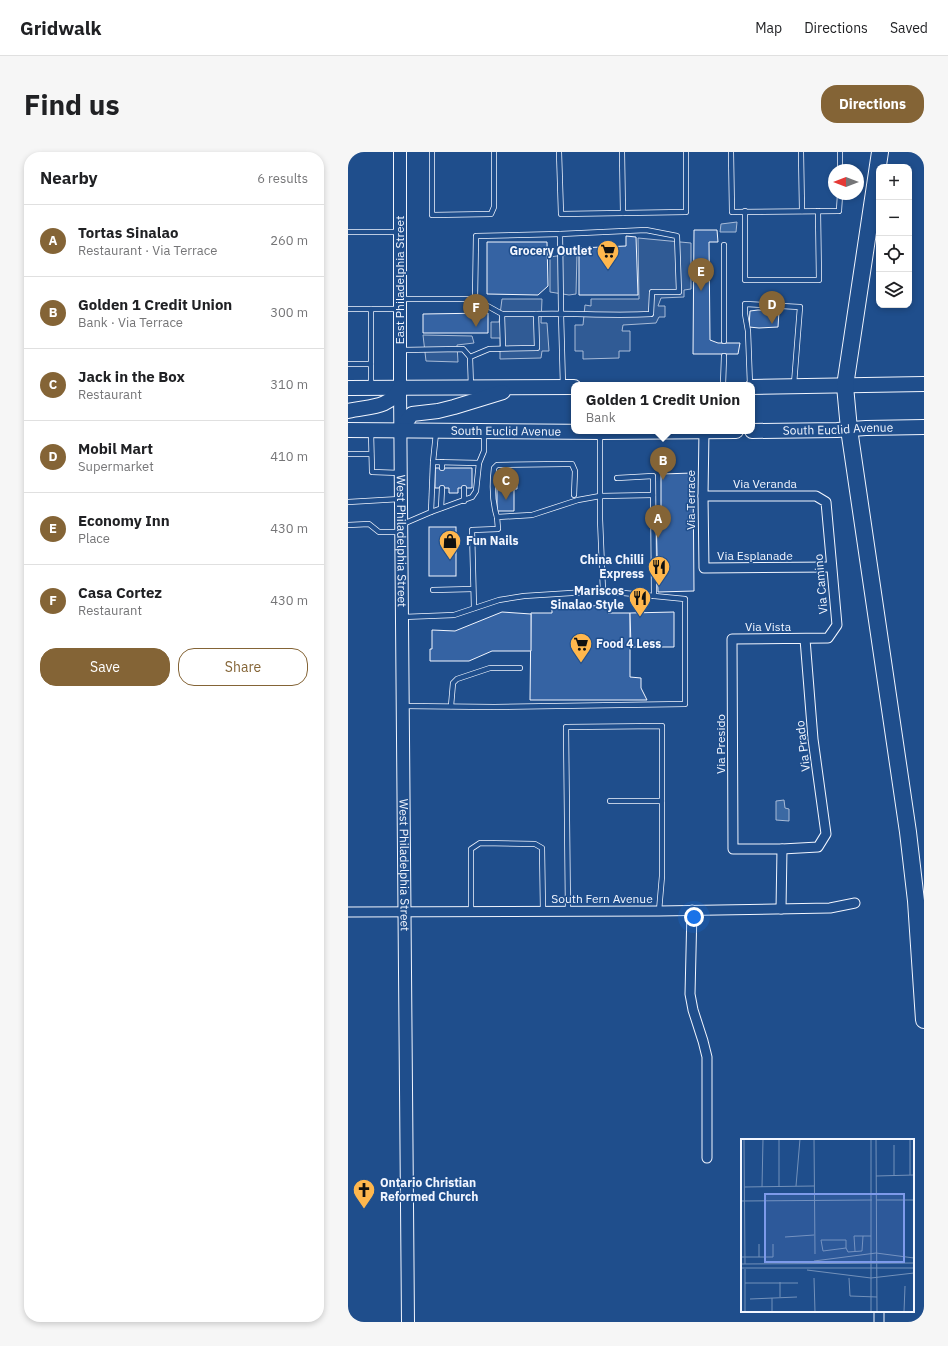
<!DOCTYPE html>
<meta charset="utf-8">
<style>
:root{--surface:#fff;--page:#f6f6f6;--text:#202124;--muted:#757577;--line:#e0e0e0;--accent:#846436}
body{margin:0;font-family:"IBM Plex Sans",sans-serif;background:var(--page);color:var(--text)}
.controls{position:absolute;right:12px;top:12px;display:grid;overflow:hidden;border-radius:8px;box-shadow:0 2px 6px #0003}
.controls button{width:36px;height:36px;display:grid;place-items:center;padding:0;border:0;border-bottom:1px solid var(--line);background:var(--surface);color:var(--text);font:20px sans-serif}
.compass{position:absolute;left:480px;top:12px;width:36px;height:36px;border-radius:50%;background:var(--surface);box-shadow:0 2px 6px #0003;rotate:270deg}
.you{position:absolute;left:346px;top:765px;width:14px;height:14px;margin:-10px;border:3px solid #fff;border-radius:50%;background:#1a73e8;box-shadow:0 0 0 6px #1a73e833}
.badge{display:grid;place-items:center;width:26px;height:26px;border-radius:50%;background:var(--accent);color:#fff;font-size:13px;font-weight:700}
.pin{position:absolute;translate:-50% -33px;filter:drop-shadow(0 1px 2px #0008)}
.pin::after{content:'';position:absolute;top:21px;width:14px;height:12px;background:inherit;clip-path:polygon(0 0,100% 0,50% 100%)}
.popup{position:absolute;left:223px;top:230px;width:184px;height:52px;box-sizing:border-box;display:grid;place-content:center;border-radius:8px;background:var(--surface);filter:drop-shadow(0 1px 3px #0005);font-size:13px;white-space:nowrap;color:var(--muted)}
.popup b{font-size:15px;color:var(--text)}
.popup::after{content:'';position:absolute;left:50%;top:100%;margin-left:-8px;border:8px solid transparent;border-top-color:var(--surface)}
.list{margin:0;padding:0;list-style:none}
h2{display:flex;justify-content:space-between;align-items:center;height:52px;margin:0;padding:0 16px;font-size:17px}
h2 small{font-size:13px;font-weight:400;color:var(--muted)}
.list li{display:grid;grid-template-columns:26px 1fr auto;gap:12px;align-items:center;box-sizing:border-box;height:72px;padding:0 16px;border-top:1px solid var(--line)}
.list b{display:block;font-size:15px;white-space:nowrap}
.list p{margin:0;font-size:13px;white-space:nowrap;color:var(--muted)}
.list em{font-size:13px;font-style:normal;color:var(--muted)}
.actions{display:flex;gap:8px;padding:12px 16px}
.actions a{flex:1;padding:9px 0;border:1px solid var(--accent);border-radius:16px;text-align:center;font-size:14px;color:var(--accent)}
.actions .main{background:var(--accent);color:#fff}
.icon{flex:none;width:22px;height:22px;fill:none;stroke:currentColor;stroke-width:2;stroke-linecap:round;stroke-linejoin:round}
.map{position:relative;flex:none;width:576px;height:1170px;overflow:hidden;border-radius:16px}
header{display:flex;align-items:center;gap:24px;box-sizing:border-box;height:56px;padding:0 20px;background:var(--surface);border-bottom:1px solid var(--line)}
header strong{font-size:19px}
nav{display:flex;gap:22px;margin-inline-start:auto;font-size:14px}
.intro{display:flex;align-items:center;justify-content:space-between;box-sizing:border-box;height:96px;padding:0 24px}
h1{margin:0;font-size:28px}
.button{padding:10px 18px;border-radius:16px;background:var(--accent);color:#fff;font-size:14px;font-weight:700}
main{display:flex;gap:24px;padding:0 24px}
aside{flex:1;background:var(--surface);border-radius:16px;box-shadow:0 2px 6px #0003}
.map>svg:first-child{display:block}
</style>
<header>
<strong>Gridwalk</strong>
<nav><a>Map</a><a>Directions</a><a>Saved</a></nav>
</header>
<div class="intro"><h1>Find us</h1><a class="button">Directions</a></div>
<main>
<aside>
<h2>Nearby<small>6 results</small></h2>
<ul class="list">
<li><span class="badge">A</span><div><b>Tortas Sinalao</b><p>Restaurant · Via Terrace</p></div><em>260 m</em></li>
<li><span class="badge">B</span><div><b>Golden 1 Credit Union</b><p>Bank · Via Terrace</p></div><em>300 m</em></li>
<li><span class="badge">C</span><div><b>Jack in the Box</b><p>Restaurant</p></div><em>310 m</em></li>
<li><span class="badge">D</span><div><b>Mobil Mart</b><p>Supermarket</p></div><em>410 m</em></li>
<li><span class="badge">E</span><div><b>Economy Inn</b><p>Place</p></div><em>430 m</em></li>
<li><span class="badge">F</span><div><b>Casa Cortez</b><p>Restaurant</p></div><em>430 m</em></li>
</ul>
<div class="actions"><a class="main">Save</a><a>Share</a></div>
</aside>
<div class="map">
<svg width="576" height="1170" viewBox="0 0 576 1170">
<rect width="100%" height="100%" fill="#1f4e8c"/>
<g fill="#305b95" stroke="#a8bbd7">
<polygon points="290,86 343,91 343,137 336,138 336,145 313,146 310,154 317,154 317,165 311,165 308,171 275,173 274,179 282,179 282,199 271,199 271,206 235,207 235,199 227,199 227,173 235,173 237,153 243,154 243,147 291,147"/>
<polygon points="229,101 228,142 221,143 202,140 202,105"/>
<polygon points="154,147 194,147 193,171 199,171 201,199 194,199 193,206 152,207 152,186 143,186 143,170 151,170"/>
<polygon points="75,183 124,184 126,191 109,193 110,210 78,209"/>
</g>
<g fill="#3b69a3" stroke="#a8bbd7">
<polygon points="389,70 388,80 372,80 373,72"/>
<polygon points="436,648 437,656 441,657 441,669 428,668 428,649"/>
</g>
<g fill="#3563a3" stroke="#f2f6ff">
<polygon points="346,78 369,78 370,90 361,90 362,188 370,191 392,191 390,202 345,202"/>
<polygon points="278,84 288,85 290,143 231,143 231,96 278,94"/>
<polygon points="139,90 199,90 200,134 190,143 139,142"/>
<polygon points="410,158 431,159 430,175 411,176 401,175 402,159"/>
<polygon points="140,161 140,181 75,181 75,162"/>
<polygon points="87,316 124,316 124,336 110,336 110,341 101,341 101,336 87,336"/>
<polygon points="154,318 160,318 160,321 166,321 166,330 169,331 169,337 166,337 166,359 149,359 149,322 154,322"/>
<polygon points="345,321 346,439 310,440 308,361 313,361 313,322"/>
<rect x="81" y="375" width="27" height="49"/>
<polygon points="204,453 260,454 260,461 282,461 282,525 293,526 293,536 299,548 182,548 183,461 204,461"/>
<polygon points="154,460 183,462 183,499 144,499 121,509 82,509 82,497 84,497 84,478 107,479"/>
<polygon points="326,460 326,495 283,495 282,461"/>
</g>
<g fill="none" stroke-linecap="round" stroke-linejoin="round">
<g stroke="#f2f6ff" stroke-width="6">
<g id="lane">
<polyline points="84,0 84,63 143,62 146,55 146,0"/>
<polyline points="211,0 213,62 338,60 338,0"/>
<polyline points="274,0 275,61"/>
<polyline points="383,0 384,60 491,59 492,42"/>
<polyline points="453,0 454,59"/>
<polyline points="492,18 492,0"/>
<polyline points="397,59 397,128 471,128 470,59"/>
<polyline points="0,80 52,80"/>
<polyline points="376,93 376,189"/>
<polyline points="52,147 127,147 154,162 155,196"/>
<polyline points="127,147 128,84 212,82"/>
<polyline points="0,157 52,157"/>
<polyline points="154,162 188,162"/>
<polyline points="53,198 115,197 122,205"/>
<polyline points="0,212 23,212"/>
<polyline points="23,233 23,157"/>
<polyline points="375,233 376,204"/>
<polyline points="402,233 400,179 397,162 397,152 452,155 446,232"/>
<path d="M 123,235 L 122,205 L 141,197 L 189,196 L 188,162 C 226,161 264,164 303,162 L 304,140 L 331,140 L 329,84 L 298,78 L 212,82 L 213,156 L 213,162 L 215,234"/>
<polyline points="23,280 24,320 52,321"/>
<polyline points="88,281 85,310 131,311"/>
<polyline points="0,302 23,302"/>
<polyline points="94,310 94,316"/>
<polyline points="269,326 305,324 306,444"/>
<polyline points="116,349 116,336"/>
<polyline points="0,350 52,347"/>
<polyline points="93,356 94,336"/>
<polyline points="83,360 85,310"/>
<path d="M 149,365 C 144,349 144,332 146,316 L 149,313 L 216,312 L 224,312 L 227,319 L 226,343"/>
<polyline points="55,372 83,360 124,345 128,339 131,311 136,299 136,281"/>
<polyline points="0,373 21,372 31,380 52,380"/>
<polyline points="85,438 125,437"/>
<polyline points="126,456 124,378 150,377 149,365 184,363 230,348 252,344 305,343"/>
<polyline points="55,465 106,463 151,448 176,444 255,439"/>
<polyline points="55,554 146,555 337,552 337,447 255,439 252,367 252,281"/>
<polyline points="103,554 105,531 109,527 142,516 172,516"/>
<polyline points="262,649 314,649"/>
<polyline points="220,759 218,575 314,574 314,724 311,759"/>
<polyline points="123,760 123,697 132,691 187,692 194,696 195,759"/>
</g>
</g>
<g stroke="#f2f6ff" stroke-width="11">
<g id="street">
<polyline points="356,279 355,344 356,416 483,415"/>
<polyline points="355,344 468,344 478,350 489,473 480,486 384,487 385,697 434,697 470,695 478,682 465,587 457,487"/>
<polyline points="433,757 434,697"/>
<polyline points="344,758 342,842 345,858 355,889 359,905 359,1006"/>
<polyline points="0,760 311,759 482,756 507,751"/>
<polyline points="531,1159 531,1170"/>
</g>
</g>
<g stroke="#f2f6ff" stroke-width="14">
<g id="secondary">
<path id="s1" d="M 52,0 L 52,236 L 60,1170"/>
</g>
</g>
<g stroke="#f2f6ff" stroke-width="16">
<g id="primary">
<polyline points="404,235 576,232"/>
<polyline points="0,236 226,235"/>
<path d="M 0,259 C 21,254 41,257 52,236"/>
<polyline points="53,277 64,262 90,259 106,255 155,240"/>
<path id="s2" d="M 0,278 L 252,280 L 388,279"/>
<path id="s3" d="M 404,279 L 489,278 L 518,276 L 576,275"/>
</g>
</g>
<g stroke="#f2f6ff" stroke-width="18">
<polyline id="highway" points="532,0 497,234 501,277 560,680 568,749 576,868"/>
</g>
<use href="#lane" stroke="#1f4e8c" stroke-width="4.5"/>
<use href="#street" stroke="#1f4e8c" stroke-width="9"/>
<use href="#secondary" stroke="#1f4e8c" stroke-width="12"/>
<use href="#primary" stroke="#1f4e8c" stroke-width="14"/>
<use href="#highway" stroke="#1f4e8c" stroke-width="16"/>
</g>
<defs>
<g id="supermarket-pin" transform="scale(1.15)"><path d="M0 17L-7.5 6A9.5 9.5 0 1 1 7.5 6Z" fill="#ffb74d" stroke="#1f4e8c"/><path d="M-6-5.5h2.5l.6 2H6L4.5 2H-2.5L-4.4-4H-6ZM-1.5 3.2a1.3 1.3 0 1 0 .1 0ZM3 3.2a1.3 1.3 0 1 0 .1 0Z" fill="#111"/></g>
<g id="shop-pin" transform="scale(1.15)"><path d="M0 17L-7.5 6A9.5 9.5 0 1 1 7.5 6Z" fill="#ffb74d" stroke="#1f4e8c"/><path d="M-5-2.5h2.3a2.7 3.5 0 0 1 5.4 0H5L5.5 6h-11ZM-1.5-2.5h3a1.5 2.3 0 0 0-3 0Z" fill="#111"/></g>
<g id="restaurant-pin" transform="scale(1.15)"><path d="M0 17L-7.5 6A9.5 9.5 0 1 1 7.5 6Z" fill="#ffb74d" stroke="#1f4e8c"/><path d="M-5-6h1v4h1v-4h1v4h1v-4h1v5L-1.5 .5V6h-2V.5L-5-1ZM5-6V6H3V1.5H1.5Q1.5-4 5-6Z" fill="#111"/></g>
<g id="church-pin" transform="scale(1.15)"><path d="M0 17L-7.5 6A9.5 9.5 0 1 1 7.5 6Z" fill="#ffb74d" stroke="#1f4e8c"/><path d="M-1.2-6h2.4v3.5h3.3v2.4h-3.3V6h-2.4V-.1h-3.3v-2.4h3.3Z" fill="#111"/></g>
</defs>
<g fill-rule="evenodd">
<use href="#supermarket-pin" x="260" y="99"/>
<use href="#shop-pin" x="102" y="389"/>
<use href="#restaurant-pin" x="311" y="415"/>
<use href="#restaurant-pin" x="292" y="446"/>
<use href="#supermarket-pin" x="233" y="492"/>
<use href="#church-pin" x="16" y="1038"/>
</g>
<g text-anchor="middle" stroke-width="3" stroke-linejoin="round" paint-order="stroke">
<g font-size="12" font-weight="bold" fill="#f2f6ff" stroke="#1f4e8c" text-anchor="end">
<text x="244" y="103">Grocery Outlet</text>
<text x="118" y="393" text-anchor="start">Fun Nails</text>
<text x="296" y="412">China Chilli<tspan x="296" dy="14">Express</tspan></text>
<text x="276" y="443">Mariscos<tspan x="276" dy="14">Sinalao Style</tspan></text>
<text x="248" y="496" text-anchor="start">Food 4 Less</text>
<text x="32" y="1035" text-anchor="start">Ontario Christian<tspan x="32" dy="14">Reformed Church</tspan></text>
</g>
<g font-size="12" fill="#f2f6ff" stroke="#1f4e8c">
<text transform="translate(52 128) rotate(-90)" y="4">East Philadelphia Street</text>
<text dy="4" stroke="none"><textPath href="#s3" startOffset="86">South Euclid Avenue</textPath></text>
<text dy="4" stroke="none"><textPath href="#s2" startOffset="158">South Euclid Avenue</textPath></text>
<text x="417" y="336">Via Veranda</text>
<text transform="translate(343 348) rotate(-90)" y="4">Via Terrace</text>
<text dy="4" stroke="none"><textPath href="#s1" startOffset="389">West Philadelphia Street</textPath></text>
<text x="407" y="408">Via Esplanade</text>
<text transform="translate(473 432) rotate(-95)" y="4">Via Camino</text>
<text x="420" y="479">Via Vista</text>
<text transform="translate(373 592) rotate(-90)" y="4">Via Presido</text>
<text transform="translate(455 594) rotate(-97)" y="4">Via Prado</text>
<text dy="4" stroke="none"><textPath href="#s1" startOffset="713">West Philadelphia Street</textPath></text>
<text x="254" y="751">South Fern Avenue</text>
</g>
</g>
<g transform="translate(393 987)">
<rect width="173" height="173" fill="#1f4e8c"/>
<path fill="none" stroke="#7391ba" stroke-width="1" d="M 3,0 L 4,125M 73,0 L 74,115M 130,0 L 130,173M 135,0 L 136,173M 169,0 L 169,36M 153,36 L 153,6M 135,37 L 173,36M 38,47 L 38,0M 55,47 L 59,0M 3,48 L 73,47M 21,48 L 22,0M 135,61 L 173,61M 0,62 L 131,61M 44,98 L 73,96M 80,101 L 105,101 L 105,109 L 82,112 ZM 18,105 L 18,118M 105,109 L 107,113 L 121,112 L 122,97M 114,112 L 113,97 L 130,97M 0,118 L 32,118 L 32,105M 73,122 L 135,114 L 173,119M 0,125 L 173,124M 0,129 L 173,129M 4,130 L 4,173M 66,131 L 130,139 L 173,134M 73,139 L 74,173M 108,139 L 109,157 L 136,158M 39,143 L 39,158M 4,144 L 57,144M 31,159 L 31,173M 9,160 L 56,158M 163,173 L 164,147"/>
<path fill="#7d9aea" fill-opacity="0.15" stroke="#7d9aea" stroke-width="2" d="M 24,55 L 163,55 L 163,123 L 24,123 Z"/>
<rect width="173" height="173" fill="none" stroke="#f2f6ff" stroke-width="2"/>
</g>
</svg>
<div class="controls">
<button>+</button>
<button>−</button>
<button><svg class="icon" aria-label="locate" viewBox="0 0 24 24"><circle cx="12" cy="12" r="6"/><path d="M12 2v4M12 18v4M2 12h4M18 12h4"/></svg></button>
<button><svg class="icon" aria-label="layers" viewBox="0 0 24 24"><path d="M12 4l9 5-9 5-9-5zM3 14l9 5 9-5"/></svg></button>
</div>
<svg class="compass" viewBox="-18 -18 36 36"><path d="M0-13l5 13h-10z" fill="#e53935"/><path d="M0 13l5-13h-10z" fill="#757577"/></svg>
<div class="you"></div>
<div class="pin badge" style="left:310px;top:386px">A</div>
<div class="pin badge" style="left:315px;top:328px">B</div>
<div class="popup"><b>Golden 1 Credit Union</b>Bank</div>
<div class="pin badge" style="left:158px;top:348px">C</div>
<div class="pin badge" style="left:424px;top:172px">D</div>
<div class="pin badge" style="left:353px;top:139px">E</div>
<div class="pin badge" style="left:128px;top:175px">F</div>
</div>
</main>
